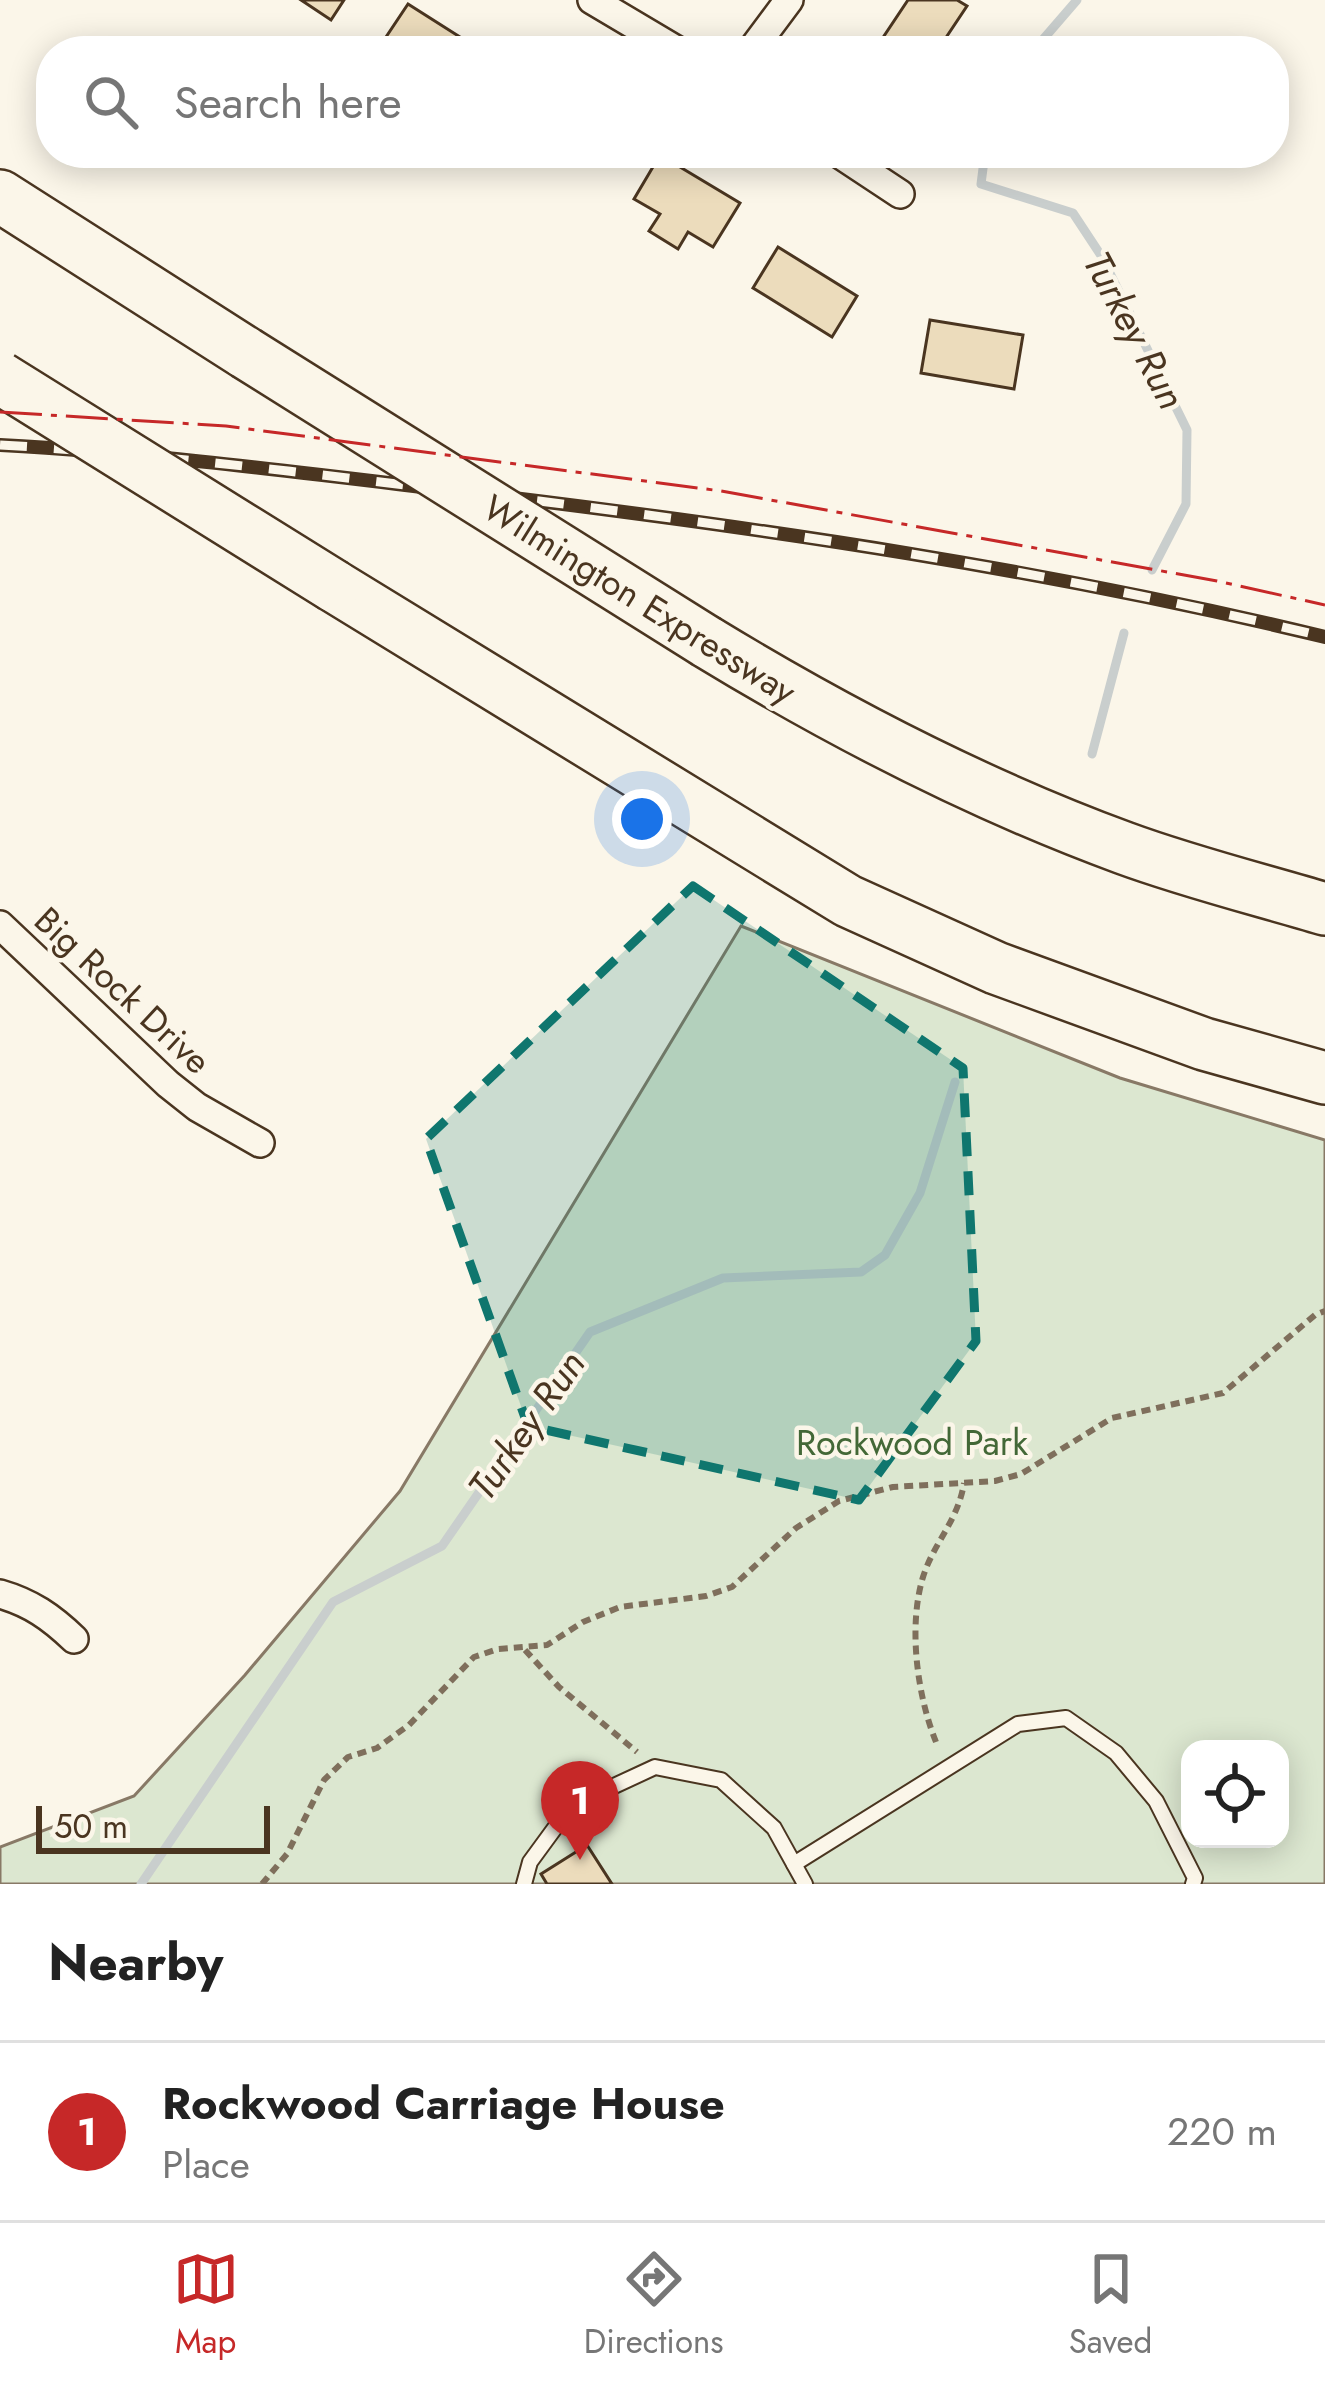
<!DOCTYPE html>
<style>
:root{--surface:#fff;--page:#f2f2f2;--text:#222;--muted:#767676;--line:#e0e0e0;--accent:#c62828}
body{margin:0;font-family:Jost,sans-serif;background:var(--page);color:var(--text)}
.controls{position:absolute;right:36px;bottom:36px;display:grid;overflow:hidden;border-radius:24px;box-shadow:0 6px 30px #0003}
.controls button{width:108px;height:108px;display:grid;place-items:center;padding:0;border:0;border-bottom:3px solid var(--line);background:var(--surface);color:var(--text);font:60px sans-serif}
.scale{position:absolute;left:36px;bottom:30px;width:234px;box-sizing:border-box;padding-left:12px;border:6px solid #4a3520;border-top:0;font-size:33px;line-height:42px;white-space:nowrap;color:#4a3520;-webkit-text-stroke:9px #fbf6e9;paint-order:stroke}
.you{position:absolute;left:642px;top:819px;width:42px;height:42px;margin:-30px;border:9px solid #fff;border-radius:50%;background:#1a73e8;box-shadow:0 0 0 18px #1a73e833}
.badge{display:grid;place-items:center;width:78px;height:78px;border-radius:50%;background:var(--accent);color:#fff;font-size:39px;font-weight:700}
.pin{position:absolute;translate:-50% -99px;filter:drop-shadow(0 3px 6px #0008)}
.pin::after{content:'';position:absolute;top:63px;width:42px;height:36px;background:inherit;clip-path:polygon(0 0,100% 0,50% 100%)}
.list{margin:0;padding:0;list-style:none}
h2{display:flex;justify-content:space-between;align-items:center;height:156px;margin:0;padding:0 48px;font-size:51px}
h2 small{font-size:39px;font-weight:400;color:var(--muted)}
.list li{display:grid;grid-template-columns:78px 1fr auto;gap:36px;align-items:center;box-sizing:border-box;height:180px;padding:0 48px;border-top:3px solid var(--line)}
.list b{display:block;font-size:45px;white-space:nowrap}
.list p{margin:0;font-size:39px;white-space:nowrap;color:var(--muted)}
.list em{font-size:39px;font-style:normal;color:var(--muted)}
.icon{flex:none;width:66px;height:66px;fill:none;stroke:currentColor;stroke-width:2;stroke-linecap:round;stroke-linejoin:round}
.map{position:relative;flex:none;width:1325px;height:1884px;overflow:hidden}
.search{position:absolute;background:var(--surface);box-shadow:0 6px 30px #0003;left:36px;right:36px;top:36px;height:132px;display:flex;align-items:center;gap:30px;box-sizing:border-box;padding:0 42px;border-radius:48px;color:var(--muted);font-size:45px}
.sheet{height:336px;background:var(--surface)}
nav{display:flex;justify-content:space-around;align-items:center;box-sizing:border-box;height:168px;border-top:3px solid var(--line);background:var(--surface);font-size:33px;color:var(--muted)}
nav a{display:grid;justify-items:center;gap:6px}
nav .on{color:var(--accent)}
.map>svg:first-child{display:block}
</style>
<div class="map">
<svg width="1325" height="1884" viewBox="0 0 1325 1884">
<rect width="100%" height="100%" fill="#fbf6e9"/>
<path fill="#dce7d0" stroke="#887966" stroke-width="3" fill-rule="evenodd" d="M 741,926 L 1120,1078 L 1325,1140 L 1325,1884 L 0,1884 L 0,1847 L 134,1796 L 245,1675 L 400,1491 ZM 1190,1749 L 1280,1749 L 1280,1839 L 1190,1839 Z"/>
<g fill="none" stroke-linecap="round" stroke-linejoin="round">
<g stroke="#c9cecd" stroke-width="9">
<polyline points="1033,51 1077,0"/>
<polyline points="985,153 981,184 1073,213 1102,257 1187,430 1186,504 1152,570"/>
<polyline points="1092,754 1124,633"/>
<polyline points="141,1884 333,1602 442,1546 590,1332 723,1278 861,1272 885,1255 920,1193 955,1082"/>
</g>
</g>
<g fill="#ecdcbc" stroke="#4a3520" stroke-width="3">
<polygon points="301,0 344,0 331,20"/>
<polygon points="908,0 957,0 967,6 937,51 874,51"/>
<polygon points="408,4 482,51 388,51 380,46"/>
<polygon points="660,155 740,203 713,247 688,232 678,249 649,231 660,214 634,199"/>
<polygon points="778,247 857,296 832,337 753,288"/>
<polygon points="930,320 1023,335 1014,389 921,373"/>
<polygon points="587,1845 612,1884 547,1884 541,1874"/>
</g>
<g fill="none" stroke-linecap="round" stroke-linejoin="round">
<g stroke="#4a3520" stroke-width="18">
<g id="service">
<polyline points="794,1864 1018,1724 1066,1718 1116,1753 1156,1801 1195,1878 1193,1884"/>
<polyline points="524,1884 530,1862 571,1806 655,1767 721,1780 774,1828 805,1884"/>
</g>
</g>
<g stroke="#4a3520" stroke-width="32">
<g id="minor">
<polyline points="592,0 678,51"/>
<polyline points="751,51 789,0"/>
<polyline points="838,153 900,194"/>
<polyline points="0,925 168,1084 197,1107 260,1143"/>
<path d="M 0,1594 C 31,1603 51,1617 74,1639"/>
</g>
</g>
<g stroke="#4a3520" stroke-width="56">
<g id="motorway">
<polyline points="0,196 246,353"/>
<polyline points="334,586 848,901 996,968 1204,1044 1325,1078"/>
<path d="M 707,642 C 840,723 977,794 1124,848 C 1189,872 1258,889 1325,909"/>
</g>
</g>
<g stroke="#7f6f5c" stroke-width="6" stroke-dasharray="9 6" stroke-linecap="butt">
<polyline points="525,1650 559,1687 637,1752"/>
<path d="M 936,1742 C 917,1695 908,1626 923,1577 C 934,1542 958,1521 964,1483"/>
<polyline points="262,1884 287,1854 324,1780 348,1757 377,1748 409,1725 474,1657 498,1649 547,1645 583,1622 620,1607 706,1596 732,1587 796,1528 839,1501 893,1487 995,1481 1021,1474 1112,1418 1223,1393 1315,1315 1325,1311"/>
</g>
<use href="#service" stroke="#fbf6e9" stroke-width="14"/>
<use href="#minor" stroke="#fbf6e9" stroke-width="27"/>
<use href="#motorway" stroke="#fbf6e9" stroke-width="51"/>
<g stroke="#4a3520" stroke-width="14">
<path id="rail" d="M 0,445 C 164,454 327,476 490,495 C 770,529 1050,570 1325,637"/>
</g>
<use href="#rail" stroke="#fbf6e9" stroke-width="9" stroke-dasharray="27" stroke-linecap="butt"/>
<g stroke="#4a3520" stroke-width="56" stroke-linecap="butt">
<g id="motorway-bridge">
<polyline points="246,353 707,642"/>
<polyline points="0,378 334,586"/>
</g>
</g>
<use href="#motorway-bridge" stroke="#fbf6e9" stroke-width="51"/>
<polyline stroke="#c62828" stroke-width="3" stroke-dasharray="42 9 6 9" stroke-linecap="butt" points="0,412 226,426 721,491 1217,581 1325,605"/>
</g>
<path fill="#0f766e" fill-opacity="0.2" stroke="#0f766e" stroke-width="9" stroke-dasharray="24 15" stroke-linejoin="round" d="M 693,886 L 963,1068 L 976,1341 L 859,1500 L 528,1426 L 426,1139 Z"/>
<g text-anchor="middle" stroke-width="9" stroke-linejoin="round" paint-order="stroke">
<g font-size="36" fill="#4a3520" stroke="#fbf6e9">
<text transform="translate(640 599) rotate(32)" y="13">Wilmington Expressway</text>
<text transform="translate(123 990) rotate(43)" y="13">Big Rock Drive</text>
</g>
<g font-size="36" fill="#436837" stroke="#fbf6e9">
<text x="912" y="1455">Rockwood Park</text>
</g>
<g font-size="39" font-style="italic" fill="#4a3520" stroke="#fbf6e9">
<text transform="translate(1135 330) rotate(62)" y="14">Turkey Run</text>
<text transform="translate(526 1425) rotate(-55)" y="14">Turkey Run</text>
</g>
</g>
</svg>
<div class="controls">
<button><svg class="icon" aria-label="locate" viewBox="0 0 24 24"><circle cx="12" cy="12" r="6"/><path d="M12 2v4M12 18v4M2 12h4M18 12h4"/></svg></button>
</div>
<div class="scale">50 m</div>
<div class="you"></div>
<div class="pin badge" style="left:580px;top:1860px">1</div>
<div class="search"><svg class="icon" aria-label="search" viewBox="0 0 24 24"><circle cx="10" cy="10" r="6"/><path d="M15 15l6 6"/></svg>Search here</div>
</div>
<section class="sheet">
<h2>Nearby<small></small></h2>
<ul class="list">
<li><span class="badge">1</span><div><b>Rockwood Carriage House</b><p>Place</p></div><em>220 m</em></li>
</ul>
</section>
<nav>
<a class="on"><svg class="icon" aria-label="map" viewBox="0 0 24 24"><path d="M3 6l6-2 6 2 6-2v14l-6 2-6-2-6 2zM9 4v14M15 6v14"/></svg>Map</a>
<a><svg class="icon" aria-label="directions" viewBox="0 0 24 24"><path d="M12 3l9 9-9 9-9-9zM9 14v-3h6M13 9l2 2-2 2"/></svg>Directions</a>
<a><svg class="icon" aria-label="saved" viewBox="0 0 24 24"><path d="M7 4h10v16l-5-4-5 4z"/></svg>Saved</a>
</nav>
